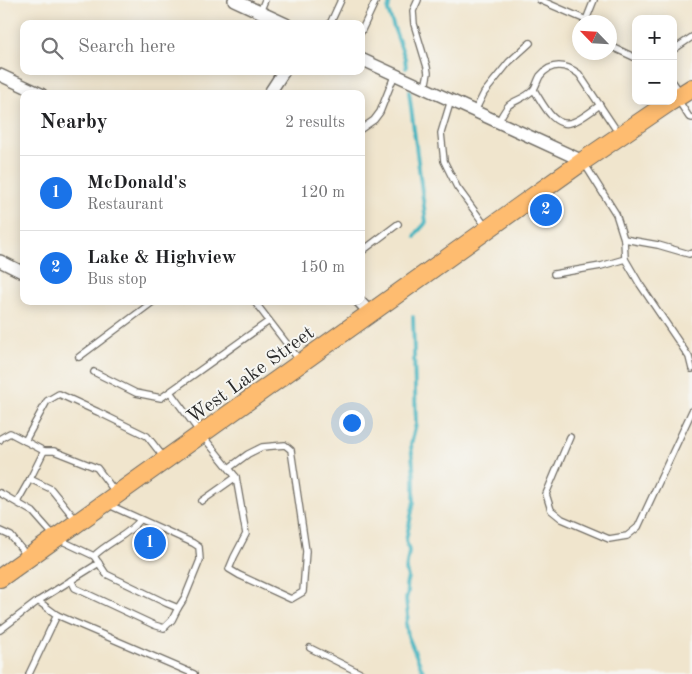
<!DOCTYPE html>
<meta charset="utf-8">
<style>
:root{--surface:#fff;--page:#f2f2f2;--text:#202124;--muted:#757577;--line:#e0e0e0;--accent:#1a73e8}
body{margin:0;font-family:"Old Standard TT",serif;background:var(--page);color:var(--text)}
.controls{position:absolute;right:15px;top:15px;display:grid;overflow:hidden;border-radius:10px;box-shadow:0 2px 12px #0003}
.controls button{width:45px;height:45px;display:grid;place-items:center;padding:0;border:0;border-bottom:1px solid var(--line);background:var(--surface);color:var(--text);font:25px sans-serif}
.compass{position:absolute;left:572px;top:15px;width:45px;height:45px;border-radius:50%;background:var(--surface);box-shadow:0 2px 12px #0003;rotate:295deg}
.you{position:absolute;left:351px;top:422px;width:18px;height:18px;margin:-12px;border:4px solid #fff;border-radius:50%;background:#1a73e8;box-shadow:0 0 0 8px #1a73e833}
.badge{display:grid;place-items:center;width:32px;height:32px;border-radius:50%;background:var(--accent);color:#fff;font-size:16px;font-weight:700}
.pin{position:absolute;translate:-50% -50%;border:2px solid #fff;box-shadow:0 1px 5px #0006}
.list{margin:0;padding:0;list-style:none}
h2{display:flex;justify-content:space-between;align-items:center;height:65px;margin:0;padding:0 20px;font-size:21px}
h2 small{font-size:16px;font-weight:400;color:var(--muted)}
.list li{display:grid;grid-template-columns:32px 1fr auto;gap:15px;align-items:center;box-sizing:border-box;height:75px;padding:0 20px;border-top:1px solid var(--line)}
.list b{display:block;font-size:19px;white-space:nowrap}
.list p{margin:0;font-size:16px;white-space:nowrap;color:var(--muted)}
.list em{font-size:16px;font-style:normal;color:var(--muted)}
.icon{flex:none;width:28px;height:28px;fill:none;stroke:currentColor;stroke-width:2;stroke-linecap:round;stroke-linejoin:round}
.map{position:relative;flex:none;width:692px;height:674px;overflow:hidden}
.search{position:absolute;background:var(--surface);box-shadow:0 2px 12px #0003;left:20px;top:20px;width:345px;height:55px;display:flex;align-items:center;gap:12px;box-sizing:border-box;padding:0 18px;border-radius:10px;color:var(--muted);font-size:19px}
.panel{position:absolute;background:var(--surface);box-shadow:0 2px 12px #0003;left:20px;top:90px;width:345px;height:215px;border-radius:10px}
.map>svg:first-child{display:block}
</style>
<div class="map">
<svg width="692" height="674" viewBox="0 0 692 674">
<rect width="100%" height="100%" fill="#f6f6f2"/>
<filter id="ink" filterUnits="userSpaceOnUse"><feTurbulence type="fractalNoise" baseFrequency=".02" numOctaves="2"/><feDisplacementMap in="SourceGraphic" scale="10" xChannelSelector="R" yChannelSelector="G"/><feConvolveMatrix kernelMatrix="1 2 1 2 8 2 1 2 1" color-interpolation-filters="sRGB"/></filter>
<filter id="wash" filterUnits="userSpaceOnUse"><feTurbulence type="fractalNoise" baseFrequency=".0096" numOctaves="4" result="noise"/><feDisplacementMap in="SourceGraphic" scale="20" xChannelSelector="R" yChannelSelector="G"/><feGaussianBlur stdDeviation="1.12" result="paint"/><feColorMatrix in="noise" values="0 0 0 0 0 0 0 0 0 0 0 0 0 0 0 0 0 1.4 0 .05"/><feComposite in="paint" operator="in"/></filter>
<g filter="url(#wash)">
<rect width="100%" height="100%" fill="#f0e5cd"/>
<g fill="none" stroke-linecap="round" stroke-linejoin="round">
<g stroke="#45b4bf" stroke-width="4">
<polyline points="390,0 388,11 405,58 406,68"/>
<path d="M 409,92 L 426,222 C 423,228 417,230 415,237"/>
<polyline points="413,317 416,424 411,444 414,477 414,501 406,540 409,551 406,570 408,577 406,585 408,592 406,599 408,616 406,623 408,636 424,674"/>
</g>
</g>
</g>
<g filter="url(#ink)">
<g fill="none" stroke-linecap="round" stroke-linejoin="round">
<g stroke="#706c64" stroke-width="8">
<g id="lane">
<polyline points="418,0 413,11 414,24 427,67 428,73 425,88"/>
<polyline points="540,0 586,20"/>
<polyline points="260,12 265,0"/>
<polyline points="587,22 586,20 594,0"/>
<polyline points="330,24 341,0"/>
<polyline points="361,32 376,0"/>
<polyline points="610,46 636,58"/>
<polyline points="673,50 692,37"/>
<polyline points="673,82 680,92"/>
<path d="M 534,90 C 542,102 554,130 573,122 C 582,119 591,111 600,105"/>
<polyline points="451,100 441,133 444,161 457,187 487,228"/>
<polyline points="678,100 689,117 692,118"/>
<polyline points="475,111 484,93 509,62 530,43"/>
<path d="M 498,122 C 501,117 505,109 509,105 C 516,100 527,97 533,90 C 536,87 537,81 540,76 C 551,62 566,64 579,74 L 619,134"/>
<polyline points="361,129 374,120 380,112 395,74"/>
<polyline points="584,163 616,214 624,239 625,259 639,283 689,357 692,369"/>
<polyline points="624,239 658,245 689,254 692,253"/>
<polyline points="361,252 398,224"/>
<polyline points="554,274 601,266 625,259"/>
<polyline points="254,301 300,361"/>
<polyline points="79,357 154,301"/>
<polyline points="94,372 136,393 161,398 269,321"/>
<polyline points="170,392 201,434 236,477 246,534 234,557 229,569 239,575 291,599 303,592 306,551 291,450 285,445 262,447 248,454 229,468"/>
<polyline points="570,437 546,494 551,510 562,519 609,539 627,536 638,527 692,411"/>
<polyline points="0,440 1,438 10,433 44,451 54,451 97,468 116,493"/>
<polyline points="25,441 47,401 59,394 98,412 147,436 165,459"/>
<polyline points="30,479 51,489 76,520"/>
<polyline points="0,493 33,512 56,538 94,556 106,574 166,603 178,608 185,597 200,560 199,547 193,543 107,504"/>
<polyline points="202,501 236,477"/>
<polyline points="17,502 30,479 44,451"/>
<polyline points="0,531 11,536 27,556"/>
<path d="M 94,556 C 108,542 129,535 140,520"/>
<polyline points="71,580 75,588 154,625 164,628 172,620 178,608"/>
<polyline points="57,615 194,674"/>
<polyline points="0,630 38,601"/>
<polyline points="310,648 362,674"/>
<polyline points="29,674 57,615 38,601 99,563"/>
</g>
</g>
<g stroke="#706c64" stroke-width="14">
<g id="street">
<polyline points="234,0 286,24"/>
<polyline points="361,59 583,161"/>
<polyline points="0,75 41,94"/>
<polyline points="269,94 284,71"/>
<polyline points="0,261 24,273"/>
<polyline points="359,301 371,314"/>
</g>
</g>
<g stroke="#706c64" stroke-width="20">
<g id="primary">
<polyline points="673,100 692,88"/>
<polyline points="0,578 583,161 671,101"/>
</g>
</g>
<use href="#lane" stroke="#fff" stroke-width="5.5"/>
<use href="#street" stroke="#fff" stroke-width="11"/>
<use href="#primary" stroke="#febc70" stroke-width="18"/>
</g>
</g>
<g text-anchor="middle" stroke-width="4" stroke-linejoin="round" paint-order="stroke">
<g font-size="20" fill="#2b2b2b" stroke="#f6f6f2">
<text transform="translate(250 374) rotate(-36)" y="7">West Lake Street</text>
</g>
</g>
</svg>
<div class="controls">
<button>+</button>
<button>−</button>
</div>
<svg class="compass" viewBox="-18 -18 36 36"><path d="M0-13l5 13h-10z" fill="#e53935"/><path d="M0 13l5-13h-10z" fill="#757577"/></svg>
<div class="you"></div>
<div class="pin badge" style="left:150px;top:543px">1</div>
<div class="pin badge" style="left:546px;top:210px">2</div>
<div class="search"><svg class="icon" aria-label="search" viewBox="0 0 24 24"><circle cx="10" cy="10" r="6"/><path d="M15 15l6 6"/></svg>Search here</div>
<section class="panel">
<h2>Nearby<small>2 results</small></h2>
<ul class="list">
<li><span class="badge">1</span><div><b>McDonald's</b><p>Restaurant</p></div><em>120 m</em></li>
<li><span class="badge">2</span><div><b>Lake &amp; Highview</b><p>Bus stop</p></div><em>150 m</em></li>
</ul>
</section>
</div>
